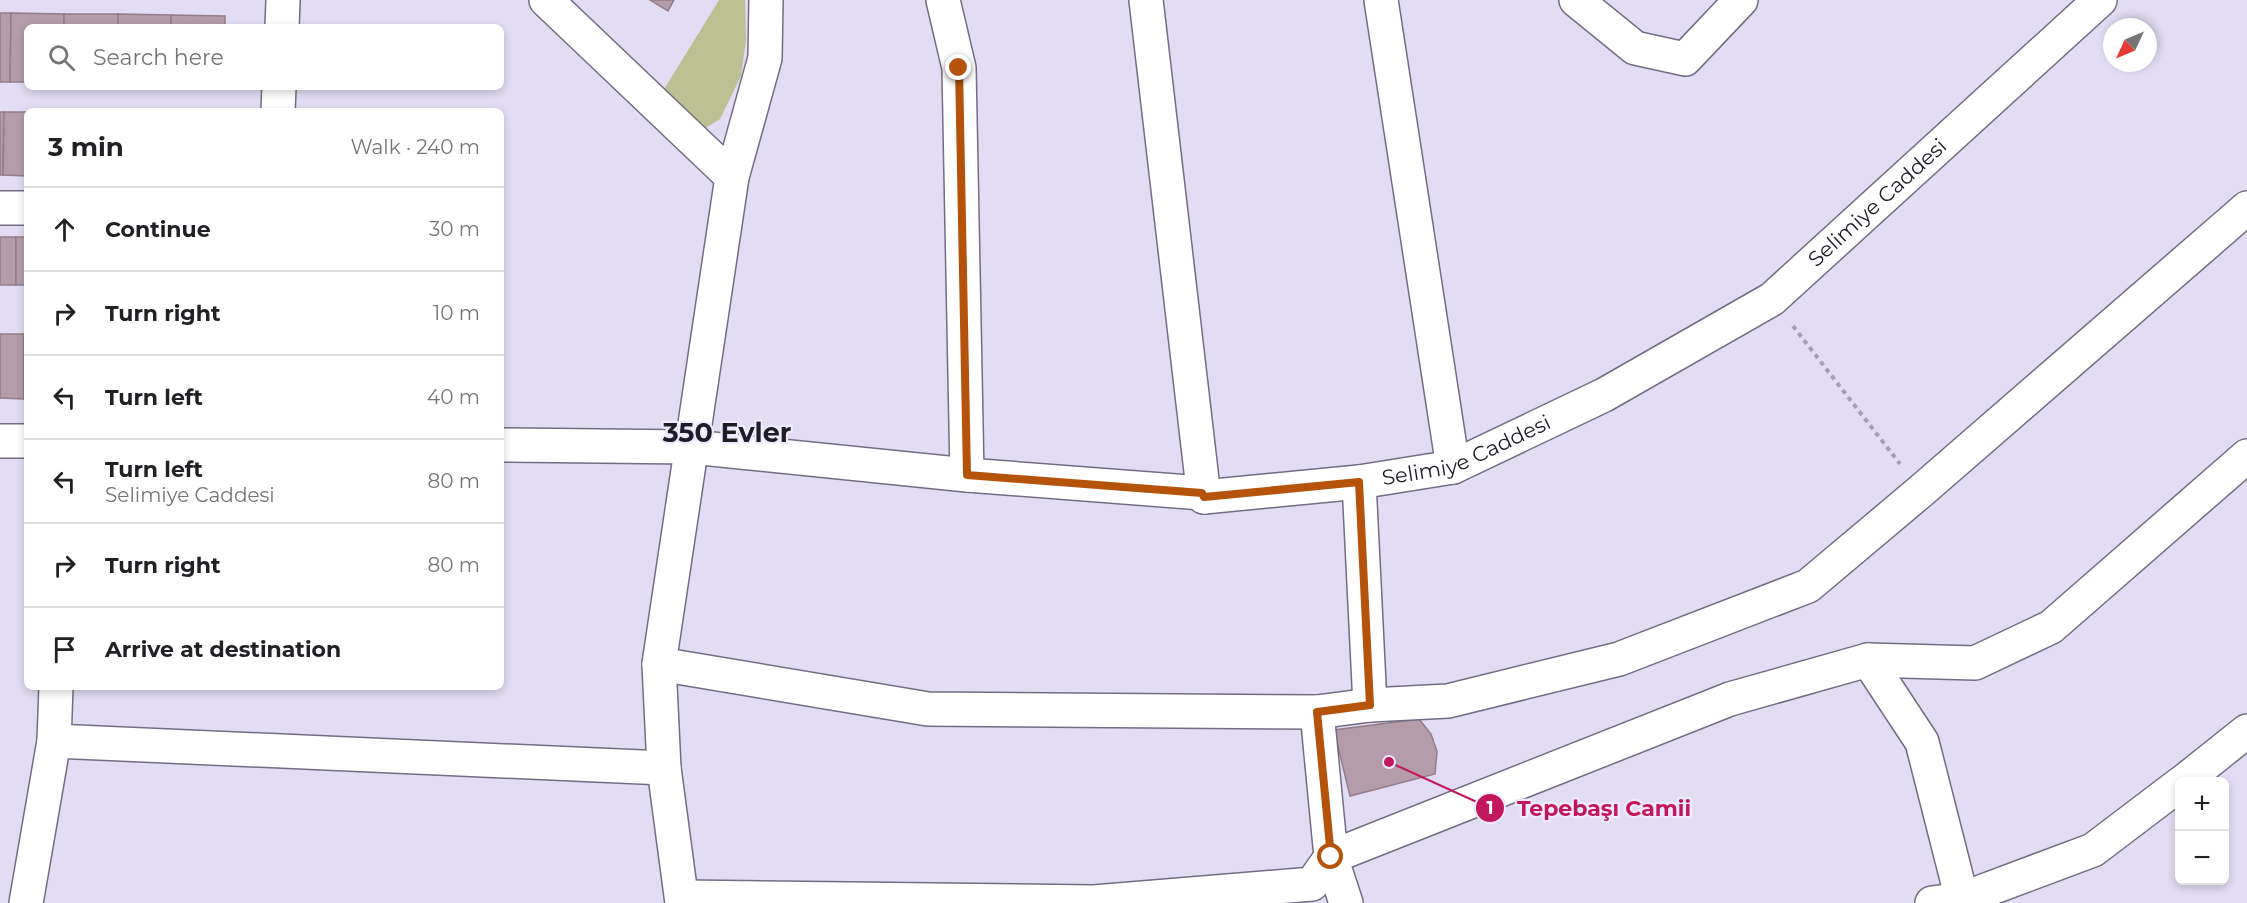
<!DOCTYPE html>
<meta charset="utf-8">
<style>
:root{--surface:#fff;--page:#f6f6f6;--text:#202124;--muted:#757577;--line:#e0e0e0}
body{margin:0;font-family:Montserrat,sans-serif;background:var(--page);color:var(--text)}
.controls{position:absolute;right:18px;bottom:18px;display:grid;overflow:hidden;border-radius:9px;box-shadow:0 3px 9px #0003}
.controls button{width:54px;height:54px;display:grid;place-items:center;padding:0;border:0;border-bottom:2px solid var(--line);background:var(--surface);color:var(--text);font:30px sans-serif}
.compass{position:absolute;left:2103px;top:18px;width:54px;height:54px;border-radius:50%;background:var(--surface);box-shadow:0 3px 9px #0003;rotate:226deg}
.stop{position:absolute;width:18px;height:18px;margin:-14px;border:4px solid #b45309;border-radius:50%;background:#fff}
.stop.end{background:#b45309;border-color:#fff;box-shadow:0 2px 6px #0008}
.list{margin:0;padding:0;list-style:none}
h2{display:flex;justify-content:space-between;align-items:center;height:78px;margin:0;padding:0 24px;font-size:26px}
h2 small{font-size:20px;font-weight:400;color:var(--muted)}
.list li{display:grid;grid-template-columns:39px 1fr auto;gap:18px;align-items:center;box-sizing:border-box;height:84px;padding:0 24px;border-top:2px solid var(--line)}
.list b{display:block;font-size:22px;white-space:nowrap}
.list p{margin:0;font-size:20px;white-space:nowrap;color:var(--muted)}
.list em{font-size:20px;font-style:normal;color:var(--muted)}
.icon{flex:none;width:33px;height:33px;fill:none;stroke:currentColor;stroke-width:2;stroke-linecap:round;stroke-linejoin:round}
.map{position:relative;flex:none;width:2247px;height:903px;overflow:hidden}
.search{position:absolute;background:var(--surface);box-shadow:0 3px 9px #0003;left:24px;top:24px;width:480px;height:66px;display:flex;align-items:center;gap:15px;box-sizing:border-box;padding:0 21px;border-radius:9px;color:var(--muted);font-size:22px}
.panel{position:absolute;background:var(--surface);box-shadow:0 3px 9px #0003;left:24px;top:108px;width:480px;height:582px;border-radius:9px}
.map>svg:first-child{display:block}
</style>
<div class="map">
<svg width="2247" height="903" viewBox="0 0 2247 903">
<rect width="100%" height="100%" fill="#e2dcf5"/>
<polygon fill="#bdc092" points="719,0 745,0 746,41 741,76 720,119 704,129 663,91"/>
<g fill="#b49cab" stroke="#947d8b" stroke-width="1.5">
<polygon points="650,0 674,0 668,11"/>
<polygon points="0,13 11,13 10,82 0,82"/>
<polygon points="11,13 64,14 64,27 27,27 27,82 10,82"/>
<rect x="64" y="14" width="54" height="13"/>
<polygon points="118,14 171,15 171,27 118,27"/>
<polygon points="171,15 225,16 225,27 171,27"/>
<polygon points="0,112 4,112 3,175 0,175"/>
<polygon points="4,112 27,112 27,176 3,175"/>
<rect x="0" y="237" width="16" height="48"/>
<rect x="16" y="237" width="11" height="48"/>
<polygon points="0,334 24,334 24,399 0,398"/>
<rect x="24" y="334" width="3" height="65"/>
<polygon points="1419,719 1431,734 1437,751 1435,774 1350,796 1334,730"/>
</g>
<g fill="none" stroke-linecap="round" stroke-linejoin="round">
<g stroke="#726d83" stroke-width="36">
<g id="minor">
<polyline points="546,0 732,177"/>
<polyline points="943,0 959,68 967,475"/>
<polyline points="1146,0 1204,497"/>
<polyline points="1381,0 1453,467"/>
<polyline points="1576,0 1635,48 1685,59 1741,0"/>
<polyline points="282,27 283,0"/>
<polyline points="278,111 279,87"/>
<polyline points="0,208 27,208"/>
<polyline points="0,441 27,441"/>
<path id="s1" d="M 501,445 L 692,447 L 967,475 L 1202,493 L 1204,497 L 1359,482 L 1453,467 L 1604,395 L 1772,299 L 2100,0"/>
<polyline points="1359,482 1370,705"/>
<polyline points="1868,660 1922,742 1962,899"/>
<polyline points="659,664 928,709 1317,712 1370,705 1448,701 1619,659 1808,586 1921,491 2247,208"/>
<polyline points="1317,712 1331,857 1346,903"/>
<polyline points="54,741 664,768"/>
<polyline points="2183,782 2247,731"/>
<polyline points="682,897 1094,902 1312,884 1331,857 1730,699 1868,660 1975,663 2051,627 2247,456"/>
<polyline points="26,903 54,741 56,687"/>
<polyline points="682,903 664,768 659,664 732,177 765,58 766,0"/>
<polyline points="1932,903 1962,899 2093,850 2180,784"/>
</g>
</g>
<polyline stroke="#a49fb3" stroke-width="4" stroke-dasharray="4.5 4.5" stroke-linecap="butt" points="1793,326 1900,464"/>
<use href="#minor" stroke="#fff" stroke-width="33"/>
</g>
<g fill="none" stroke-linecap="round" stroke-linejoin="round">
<polyline stroke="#b45309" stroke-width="8" points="959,68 967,475 1202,493 1204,497 1359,482 1370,705 1317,712 1331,857"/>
</g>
<g text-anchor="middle" stroke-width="4.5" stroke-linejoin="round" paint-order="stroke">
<g font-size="21" fill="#1e1c25" stroke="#efeaff">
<text dy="7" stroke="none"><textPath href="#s1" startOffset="1462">Selimiye Caddesi</textPath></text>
<text dy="7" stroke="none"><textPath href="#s1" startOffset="976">Selimiye Caddesi</textPath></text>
</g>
<g font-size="27" font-weight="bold" fill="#1e1c25" stroke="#efeaff">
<text x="727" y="442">350 Evler</text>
</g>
</g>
<path fill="none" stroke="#c2185b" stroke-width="2" d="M1389 762L1490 808"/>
<g fill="#c2185b" stroke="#efeaff" stroke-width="2">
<circle cx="1389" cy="762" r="6"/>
<circle cx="1490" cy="808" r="15"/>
</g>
<g font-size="18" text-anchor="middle" font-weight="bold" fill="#fff">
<text x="1490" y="814">1</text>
</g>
<g font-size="22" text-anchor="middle" font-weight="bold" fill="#c2185b" stroke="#efeaff" stroke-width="4.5" stroke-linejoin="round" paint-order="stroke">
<text x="1604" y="816">Tepebaşı Camii</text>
</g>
</svg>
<div class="controls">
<button>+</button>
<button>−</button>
</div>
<svg class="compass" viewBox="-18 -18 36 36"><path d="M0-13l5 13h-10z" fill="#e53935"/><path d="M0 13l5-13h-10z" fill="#757577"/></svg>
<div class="stop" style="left:1331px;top:857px"></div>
<div class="stop end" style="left:959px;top:68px"></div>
<div class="search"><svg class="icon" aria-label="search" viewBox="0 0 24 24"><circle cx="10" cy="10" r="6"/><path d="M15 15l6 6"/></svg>Search here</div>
<section class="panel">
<h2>3 min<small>Walk · 240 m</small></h2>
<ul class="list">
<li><svg class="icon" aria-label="ahead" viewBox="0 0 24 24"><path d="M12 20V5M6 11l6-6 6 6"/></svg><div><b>Continue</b></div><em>30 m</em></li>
<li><svg class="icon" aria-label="right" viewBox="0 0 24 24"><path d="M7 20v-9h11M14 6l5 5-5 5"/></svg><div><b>Turn right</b></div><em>10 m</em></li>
<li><svg class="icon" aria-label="left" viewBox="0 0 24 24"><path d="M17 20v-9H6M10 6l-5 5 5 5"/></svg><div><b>Turn left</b></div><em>40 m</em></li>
<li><svg class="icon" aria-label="left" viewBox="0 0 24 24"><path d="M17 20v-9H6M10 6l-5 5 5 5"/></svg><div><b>Turn left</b><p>Selimiye Caddesi</p></div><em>80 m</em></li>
<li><svg class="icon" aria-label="right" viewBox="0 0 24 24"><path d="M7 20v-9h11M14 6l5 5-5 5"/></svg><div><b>Turn right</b></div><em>80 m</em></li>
<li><svg class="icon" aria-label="arrive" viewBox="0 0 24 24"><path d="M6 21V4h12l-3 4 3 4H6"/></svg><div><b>Arrive at destination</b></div></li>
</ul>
</section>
</div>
